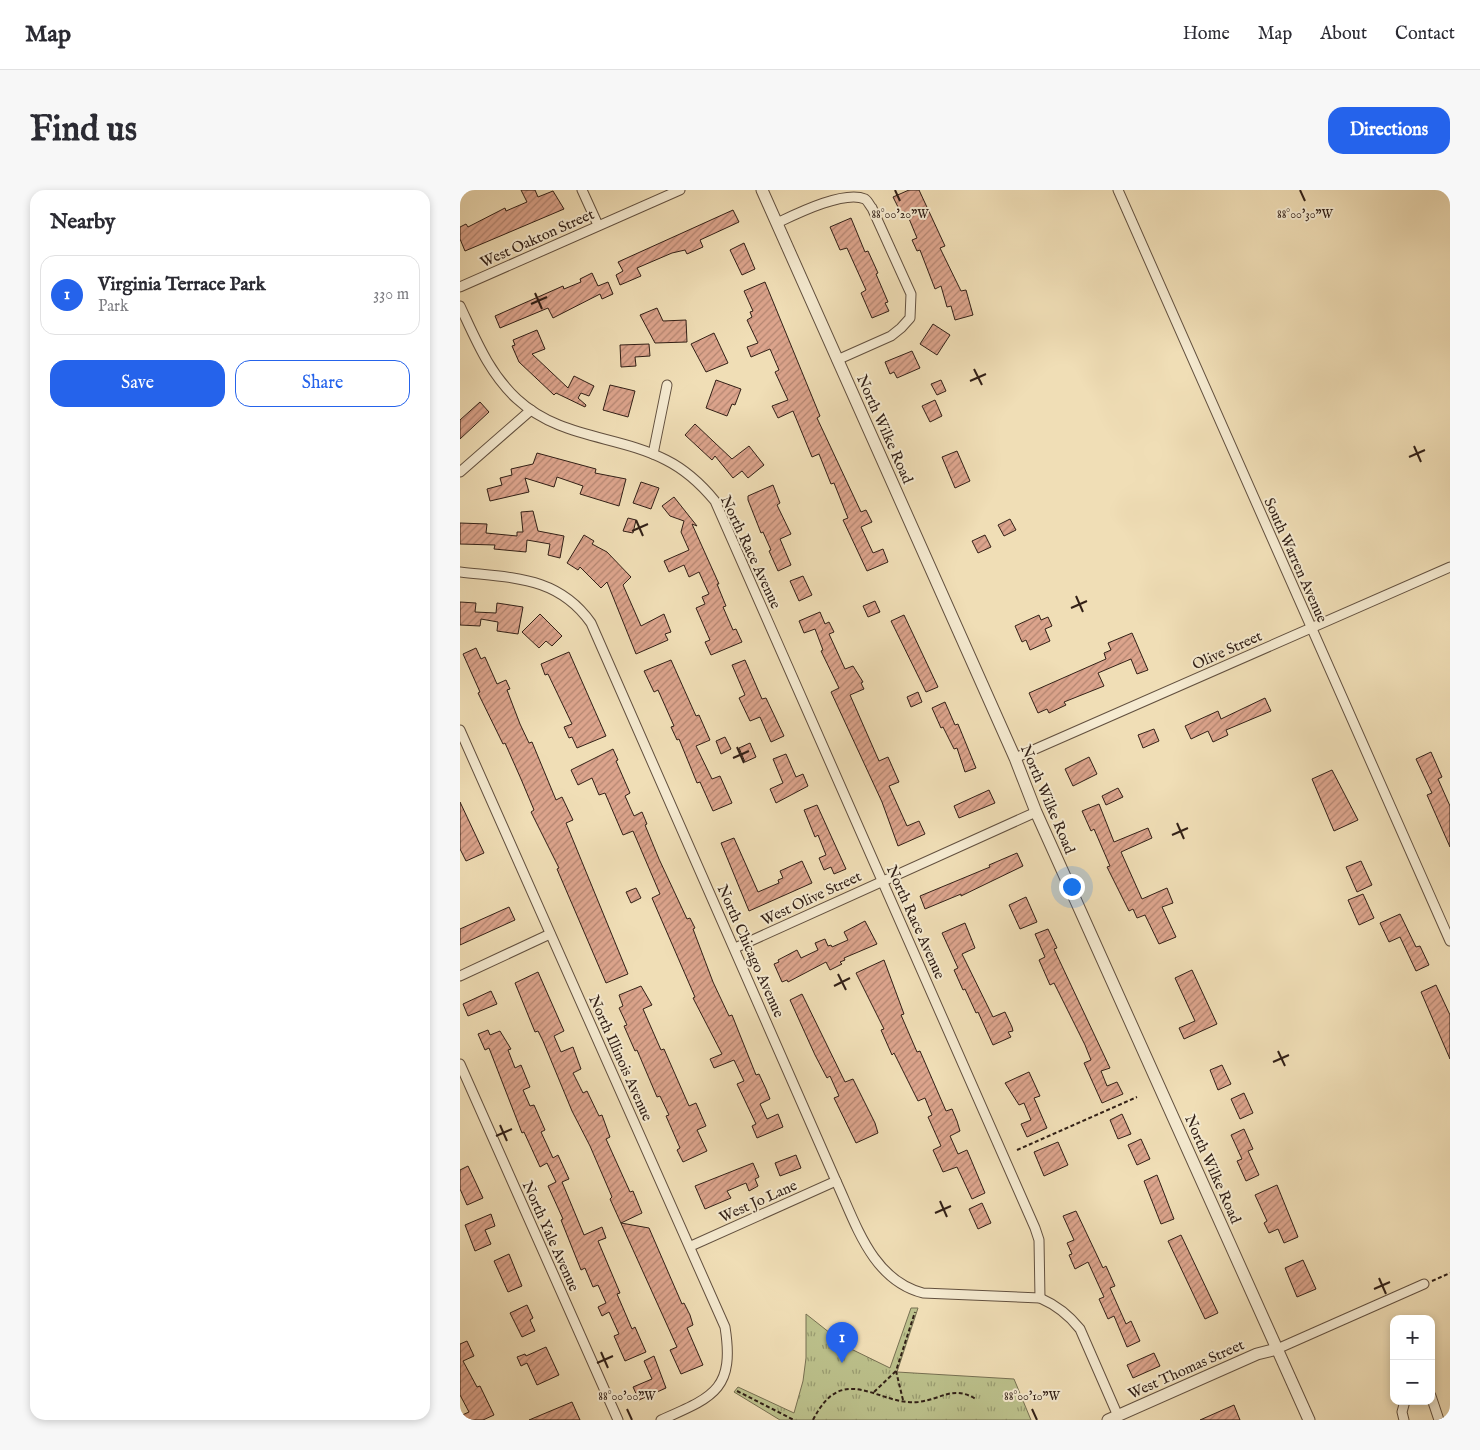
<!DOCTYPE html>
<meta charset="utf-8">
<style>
:root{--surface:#fff;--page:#f7f7f7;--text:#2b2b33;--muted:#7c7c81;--line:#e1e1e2;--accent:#2563eb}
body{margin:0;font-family:"IM FELL English",serif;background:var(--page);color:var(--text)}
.controls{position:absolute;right:15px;bottom:15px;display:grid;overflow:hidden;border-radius:10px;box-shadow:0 2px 8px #0003}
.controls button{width:45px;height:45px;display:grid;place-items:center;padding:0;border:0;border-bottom:1px solid var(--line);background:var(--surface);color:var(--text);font:25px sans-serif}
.you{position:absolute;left:611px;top:696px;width:18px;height:18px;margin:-12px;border:4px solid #fff;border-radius:50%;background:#1a73e8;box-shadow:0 0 0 8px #1a73e833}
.badge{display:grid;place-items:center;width:32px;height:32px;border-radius:50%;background:var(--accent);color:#fff;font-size:16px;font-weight:700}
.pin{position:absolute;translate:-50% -41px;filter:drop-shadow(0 1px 2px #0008)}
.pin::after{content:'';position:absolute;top:26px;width:18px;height:15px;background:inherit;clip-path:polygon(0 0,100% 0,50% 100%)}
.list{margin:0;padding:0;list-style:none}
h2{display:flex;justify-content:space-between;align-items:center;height:65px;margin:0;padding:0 20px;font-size:21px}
h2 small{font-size:16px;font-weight:400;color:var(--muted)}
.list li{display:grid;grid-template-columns:32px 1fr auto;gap:15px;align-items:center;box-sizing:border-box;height:80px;margin:0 10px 10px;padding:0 10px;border:1px solid var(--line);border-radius:15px}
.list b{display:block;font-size:19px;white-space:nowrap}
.list p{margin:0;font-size:16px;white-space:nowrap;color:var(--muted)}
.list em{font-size:16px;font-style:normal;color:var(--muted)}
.actions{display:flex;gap:10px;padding:15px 20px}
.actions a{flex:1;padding:11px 0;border:1px solid var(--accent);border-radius:15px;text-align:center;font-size:18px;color:var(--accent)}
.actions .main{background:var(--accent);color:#fff}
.map{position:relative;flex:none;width:990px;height:1230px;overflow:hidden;border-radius:15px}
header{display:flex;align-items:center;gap:30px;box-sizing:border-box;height:70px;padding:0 25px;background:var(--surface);border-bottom:1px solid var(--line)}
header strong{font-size:24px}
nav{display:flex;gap:28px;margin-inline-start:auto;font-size:18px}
.intro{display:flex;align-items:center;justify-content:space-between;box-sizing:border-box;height:120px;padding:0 30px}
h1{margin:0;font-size:35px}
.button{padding:12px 22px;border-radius:15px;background:var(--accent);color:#fff;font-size:18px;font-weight:700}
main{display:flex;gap:30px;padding:0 30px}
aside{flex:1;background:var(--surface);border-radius:15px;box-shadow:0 2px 8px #0003}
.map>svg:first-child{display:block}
</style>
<header>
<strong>Map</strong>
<nav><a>Home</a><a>Map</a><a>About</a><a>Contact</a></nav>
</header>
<div class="intro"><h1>Find us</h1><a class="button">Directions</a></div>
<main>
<aside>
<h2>Nearby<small></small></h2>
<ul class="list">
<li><span class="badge">1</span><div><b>Virginia Terrace Park</b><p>Park</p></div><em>330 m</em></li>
</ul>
<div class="actions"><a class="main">Save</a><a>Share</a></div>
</aside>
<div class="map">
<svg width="990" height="1230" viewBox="0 0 990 1230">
<defs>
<pattern id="park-tufts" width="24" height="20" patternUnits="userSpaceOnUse" patternTransform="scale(1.25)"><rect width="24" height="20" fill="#bcc18c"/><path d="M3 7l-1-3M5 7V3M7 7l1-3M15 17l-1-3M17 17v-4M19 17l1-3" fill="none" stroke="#999c71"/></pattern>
<pattern id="building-hatch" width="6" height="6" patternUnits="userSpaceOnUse" patternTransform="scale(1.25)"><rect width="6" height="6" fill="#dca48c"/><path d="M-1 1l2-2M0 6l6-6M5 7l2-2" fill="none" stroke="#b38571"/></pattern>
</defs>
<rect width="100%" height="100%" fill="#f0deb6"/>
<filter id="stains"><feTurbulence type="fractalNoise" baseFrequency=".004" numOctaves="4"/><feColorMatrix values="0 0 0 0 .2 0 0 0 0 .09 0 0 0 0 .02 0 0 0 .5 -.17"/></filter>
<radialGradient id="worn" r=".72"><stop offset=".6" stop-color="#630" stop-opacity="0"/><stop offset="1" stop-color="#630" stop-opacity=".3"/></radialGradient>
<polygon fill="url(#park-tufts)" stroke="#777052" points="451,1118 458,1118 437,1182 554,1189 571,1230 320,1230 274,1202 278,1197 334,1223 343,1191 346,1168 346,1124 389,1158 430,1178"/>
<g fill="url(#building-hatch)" stroke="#322017">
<polygon points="61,0 75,0 78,7 93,1 104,19 5,61 0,49 0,37 6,34 8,37 45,18 46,21 67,12"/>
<polygon points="449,0 459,0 485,56 480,58 501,101 506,100 513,125 495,130 491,116 487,117 481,96 475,99 460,60 457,61 452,50 457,48 450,31 445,22 441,23 433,7"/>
<polygon points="273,20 279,32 240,50 243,57 227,64 225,60 212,63 177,78 181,86 160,95 156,85 163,81 158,72"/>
<polygon points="391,28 405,62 408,61 418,83 416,84 428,112 425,113 429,121 412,128 401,103 406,100 387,58 380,60 370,37"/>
<polygon points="284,53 295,79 282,85 270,60"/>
<polygon points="132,83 138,96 148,92 153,104 142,109 140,104 93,128 88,118 40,138 35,126 103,96 104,99 121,92 120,89"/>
<polygon points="305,92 360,226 357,228 401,322 406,320 412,332 401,337 413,363 423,359 428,372 407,381 383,330 388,328 374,293 371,294 359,264 352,267 333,221 318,228 312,216 328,210 315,182 319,180 310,159 291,167 287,157 298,153 287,130 292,127 290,122 293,121 284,101"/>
<polygon points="197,118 203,131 226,130 227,152 195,153 180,125"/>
<polygon points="473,134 490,145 477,165 460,154"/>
<polygon points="77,140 85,159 72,164 108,198 114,186 134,196 129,206 121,203 118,208 126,215 125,217 96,203 94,205 59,172 52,156 55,155 53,150"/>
<polygon points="254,143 268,173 246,182 231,154"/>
<polygon points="189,154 190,166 175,167 176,176 161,177 160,155"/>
<polygon points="452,161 460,178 437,188 434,182 430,184 425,172"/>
<polygon points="256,190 281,199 275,215 272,214 267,226 246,218"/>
<polygon points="481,190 486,201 477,205 471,194"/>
<polygon points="150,195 175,201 168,227 143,220"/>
<polygon points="475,210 482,226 470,232 462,216"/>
<polygon points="20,212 29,222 0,249 0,230"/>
<polygon points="235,234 272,269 289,256 304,275 288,288 282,281 273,288 255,266 252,270 225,245"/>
<polygon points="497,261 510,291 495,298 482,267"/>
<polygon points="77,263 136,279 135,283 166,289 159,316 120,304 123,296 97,287 94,297 65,288 69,302 30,311 27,299 42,295 40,288 52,285 51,279 73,274"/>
<polygon points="181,292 199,298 191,319 173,313"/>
<polygon points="313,295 320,313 317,315 331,344 320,349 331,375 318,381 309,361 311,360 303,342 301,343 288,310 288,306"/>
<polygon points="214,307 237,336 232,334 259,394 257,394 266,416 263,417 273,440 276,439 282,452 251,465 245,452 250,450 236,418 245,414 242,407 249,404 239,382 229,387 224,375 209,382 204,371 229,360 221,342 224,331 210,326 202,316"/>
<polygon points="73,321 78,341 104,346 100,368 88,365 90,354 67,350 66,362 34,359 35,355 0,354 0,333 27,334 26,343 57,346 57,342 63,342 61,322"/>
<polygon points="168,328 176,330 173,343 163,341"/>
<polygon points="550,329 556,340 544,346 538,335"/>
<polygon points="124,345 134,351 132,354 147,362 171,387 163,395 181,436 204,424 211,442 205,444 208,450 176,464 147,392 141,398 120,377 118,380 107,373"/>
<polygon points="525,345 531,357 518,363 512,351"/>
<polygon points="343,386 352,405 339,411 330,391"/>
<polygon points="415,411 420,422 408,427 403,416"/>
<polygon points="0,412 16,413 15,422 36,423 37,413 63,417 58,444 37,441 38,432 21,429 20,436 0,435"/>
<polygon points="360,422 365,434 369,432 374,442 369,444 385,479 393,476 403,492 401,493 404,499 390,505 419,571 428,567 439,592 429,596 447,636 459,631 465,644 438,656 422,612 371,502 379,498 361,461 363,460 355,439 344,443 339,431"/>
<polygon points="80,424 102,446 92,456 86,451 79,458 62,442"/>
<polygon points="444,425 478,497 466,502 431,431"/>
<polygon points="579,425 581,430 588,427 592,436 585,439 590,451 570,460 566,450 562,452 555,436"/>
<polygon points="672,443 688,480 677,484 671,469 638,483 644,496 604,512 606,515 589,523 587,519 578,523 569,503 646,469 644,463 651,460 648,453"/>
<polygon points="16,458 21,469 25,467 37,494 46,490 50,499 47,500 60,534 69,553 72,552 96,610 102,607 113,630 106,633 168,784 146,793 97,679 99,678 71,622 74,620 61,589 45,553 43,554 18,503 20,502 3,464"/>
<polygon points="109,462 146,546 117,558 112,547 109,548 104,537 112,534 88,484 85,485 81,474"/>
<polygon points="211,470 236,526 239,525 250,550 236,556 252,589 260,586 272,613 253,621 240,592 237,593 219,549 217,550 211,537 214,536 198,500 194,502 184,481"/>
<polygon points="285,470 302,509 306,508 324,546 311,552 300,527 290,531 279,508 285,505 272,475"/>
<polygon points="458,502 462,512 451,517 447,507"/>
<polygon points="805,508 811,521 766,540 768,545 753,552 748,541 731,549 725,536 758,521 761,529"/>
<polygon points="485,512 495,535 498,534 516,578 505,582 497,558 494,559 483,537 481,538 472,518"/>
<polygon points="694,539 699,551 683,558 678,545"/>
<polygon points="265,547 271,559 261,564 256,551"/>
<polygon points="290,553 296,567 285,572 279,558"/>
<polygon points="153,559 158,570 156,571 170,603 165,606 174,626 182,622 187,634 185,635 199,669 227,729 230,728 235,738 233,739 253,792 269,826 272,825 296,885 299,884 306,899 310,909 300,914 307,929 318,924 323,937 297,948 292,936 296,934 277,894 284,891 274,870 254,878 250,869 262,864 233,808 235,807 192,708 200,704 173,641 163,645 145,603 139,605 132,588 118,595 111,580"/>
<polygon points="971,562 982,587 978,589 990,616 990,657 967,605 972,603 956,569"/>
<polygon points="326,564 336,587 343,584 348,596 316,613 310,599 323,593 313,569"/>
<polygon points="629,567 637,584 613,596 605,579"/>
<polygon points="872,580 898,630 874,641 852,589"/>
<polygon points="658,598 663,607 646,615 642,606"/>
<polygon points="529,600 535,613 499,628 494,616"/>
<polygon points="0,612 24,663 6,671 0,659"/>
<polygon points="639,614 654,652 688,638 692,648 661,662 682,709 707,698 713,713 702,717 716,747 699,754 685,725 677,728 673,719 669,721 647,677 650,676 634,639 631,641 622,621"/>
<polygon points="357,615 386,679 374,684 371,677 364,680 359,668 366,665 358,645 355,647 344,620"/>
<polygon points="274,648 298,702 319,693 318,690 323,688 320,681 342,671 352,693 289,721 261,653"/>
<polygon points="557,663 563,676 501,706 501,704 465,719 460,706 530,677 529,675"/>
<polygon points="901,671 912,695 897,702 886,677"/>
<polygon points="176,698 181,708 171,713 166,702"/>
<polygon points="903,704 914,728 899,735 888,710"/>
<polygon points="566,707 577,732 560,739 549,715"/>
<polygon points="49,717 55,730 0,755 0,739"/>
<polygon points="940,724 956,757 960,756 969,775 956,781 940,747 929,752 920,733"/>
<polygon points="405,731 417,754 384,768 385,770 380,772 382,774 370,780 366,772 328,792 327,790 322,792 314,774 319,772 318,770 337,760 341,768 358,760 355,753 365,749 368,756 371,755 372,757 388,750 384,742"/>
<polygon points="505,733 515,758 502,764 533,827 545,822 552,837 553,841 548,842 551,847 533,855 518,822 516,823 505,799 503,800 494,780 498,778 482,743"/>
<polygon points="588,739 597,758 594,759 650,878 641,881 647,896 657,892 663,904 642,913 624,873 631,870 625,855 594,793 590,795 579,770 585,767 575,744"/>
<polygon points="424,770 444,824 441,825 457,862 460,861 486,921 492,919 497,931 500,941 490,946 498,964 507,960 525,1003 512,1009 497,977 483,982 473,960 481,956 468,927 472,925 465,908 458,911 434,863 432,865 421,840 424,839 396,783"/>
<polygon points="732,780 757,834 724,849 719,838 735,831 715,788"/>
<polygon points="78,782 104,841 94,846 101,862 113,857 121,879 113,883 123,903 127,901 139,926 142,925 150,947 146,949 170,1002 173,1001 182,1023 161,1033 189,1038 222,1114 224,1113 230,1125 233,1135 227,1138 243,1175 221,1184 210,1160 217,1157 150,1009 152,1007 130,956 112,921 83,851 78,841 75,842 55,793"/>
<polygon points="976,795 990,825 990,869 961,802"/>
<polygon points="181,796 192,815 183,819 201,860 204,859 229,916 236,913 246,936 237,940 247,961 223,972 217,960 220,958 206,926 209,925 200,906 197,907 177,860 175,861 164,836 167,835 159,818 163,816 159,805"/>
<polygon points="31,801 37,814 8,826 3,814"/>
<polygon points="342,804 385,892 393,889 415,933 418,943 396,953 374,908 379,906 370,886 367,888 355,865 330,810"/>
<polygon points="28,840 30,845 40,841 51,859 48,860 55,878 61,875 70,897 63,900 70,916 74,915 85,940 81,942 93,968 98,965 109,989 102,992 124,1045 142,1037 146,1048 138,1051 160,1103 157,1104 172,1139 175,1137 186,1162 165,1171 154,1146 159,1144 149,1122 142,1126 138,1117 146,1113 138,1095 133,1097 125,1078 121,1080 101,1030 103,1029 88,996 96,992 87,973 80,977 64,942 62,943 29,858 25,860 18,844"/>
<polygon points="762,875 771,894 758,900 750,880"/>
<polygon points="569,882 580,906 574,908 587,938 567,947 561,934 571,930 564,913 559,915 545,893"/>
<polygon points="784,903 793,923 780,929 771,909"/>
<polygon points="662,924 671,944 658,949 650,930"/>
<polygon points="784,939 793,959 788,961 799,985 786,991 777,971 782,969 771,945"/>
<polygon points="681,949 690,969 677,975 668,955"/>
<polygon points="598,952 608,975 584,986 574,962"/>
<polygon points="336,965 341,978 320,986 315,973"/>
<polygon points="293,973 299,987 295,989 298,996 289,1001 286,993 267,1001 271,1008 245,1019 235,996"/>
<polygon points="8,976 23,1008 7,1015 0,999 0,980"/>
<polygon points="697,985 714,1029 701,1034 684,991"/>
<polygon points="817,995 838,1047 824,1053 818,1039 809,1043 804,1033 807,1031 795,1005"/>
<polygon points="522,1013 531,1033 518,1039 509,1019"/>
<polygon points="616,1021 643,1078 646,1076 655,1096 650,1098 666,1134 671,1131 680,1151 667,1157 654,1126 648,1129 639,1109 644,1107 628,1072 615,1079 609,1065 612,1064 607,1053 614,1050 603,1026"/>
<polygon points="31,1024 35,1036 25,1040 31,1054 15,1061 5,1035"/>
<polygon points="721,1045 758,1123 745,1129 708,1051"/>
<polygon points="49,1064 62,1096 48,1102 34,1071"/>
<polygon points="843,1070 856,1099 837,1107 825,1078"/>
<polygon points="67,1115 73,1128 70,1130 75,1141 62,1147 50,1123"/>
<polygon points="7,1151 14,1166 3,1171 17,1197 20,1196 34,1225 23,1230 0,1230 0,1226 9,1222 0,1205 0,1154"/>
<polygon points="86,1157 99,1185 77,1195 67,1173 61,1176 57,1167 65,1164 66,1166"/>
<polygon points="694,1163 700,1176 673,1188 667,1175"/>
<polygon points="194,1166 206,1198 179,1210 173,1197 192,1189 184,1171"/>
<polygon points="112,1212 120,1230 69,1230"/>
<polygon points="774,1215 780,1230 740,1230"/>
</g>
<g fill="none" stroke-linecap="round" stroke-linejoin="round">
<g stroke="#62503f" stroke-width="11">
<g id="minor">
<polyline points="122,0 138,35"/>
<polyline points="658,0 990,751"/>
<path d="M 317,33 C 336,24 384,0 405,9 C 408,11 410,16 412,18 L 451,104 L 450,128 L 441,138 L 431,146 L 377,170"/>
<polyline points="0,97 220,0"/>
<path d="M 0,116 C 16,150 29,183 57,209 C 100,249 158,245 206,270 C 226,280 241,294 255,311 L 575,1038 L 579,1050 L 580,1108"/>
<polyline points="193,264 207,195"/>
<polyline points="0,282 71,220"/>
<path d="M 0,382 C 52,388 98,386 131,433 L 376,991 C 396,1034 412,1090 463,1103 L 580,1108 C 596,1115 609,1125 620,1139 L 658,1226"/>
<path d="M 0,540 L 265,1137 C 275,1200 253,1207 201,1230"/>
<polyline points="555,568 990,377"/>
<polyline points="275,758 576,622"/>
<polyline points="0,786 90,744"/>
<polyline points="0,874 158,1230"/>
<polyline points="231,1056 376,991"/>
<polyline points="817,1159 964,1094"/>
<polyline points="971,1206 979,1230"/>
<polyline points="944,1230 942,1222 945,1211"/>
</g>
</g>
<g stroke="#62503f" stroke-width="13">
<g id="tertiary">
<polyline points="302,0 555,568 576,622 849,1230"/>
<polyline points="648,1230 797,1164 817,1159"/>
</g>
</g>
<g stroke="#322017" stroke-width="2" stroke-dasharray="4 2.5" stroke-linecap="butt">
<polyline points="557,960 677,907"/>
<polyline points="972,1091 990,1083"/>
<polyline points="277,1201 334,1230"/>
<polyline points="414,1202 436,1181"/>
<polyline points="443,1210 436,1181 455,1122"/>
<path d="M 353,1230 C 383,1170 418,1216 458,1212 C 483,1209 492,1195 516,1209"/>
</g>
<use href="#minor" stroke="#f5ead0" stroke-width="9"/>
<use href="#tertiary" stroke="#f5ead0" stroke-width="11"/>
</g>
<path fill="none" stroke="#322017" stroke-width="2" d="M 435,0 L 440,11M 840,0 L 845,11M 75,103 L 82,119M 71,114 L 87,107M 514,179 L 522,195M 510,191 L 526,184M 954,256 L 961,272M 949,267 L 965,260M 176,330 L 183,346M 172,341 L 188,334M 616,406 L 623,422M 611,418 L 627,411M 277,557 L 284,573M 273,568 L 289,561M 717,633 L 724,649M 712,645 L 728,638M 378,784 L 386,800M 374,796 L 390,788M 818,861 L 825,876M 813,872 L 829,865M 40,935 L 47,951M 36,946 L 52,939M 480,1011 L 487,1027M 475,1023 L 491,1016M 919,1088 L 926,1104M 914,1099 L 930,1092M 141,1162 L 148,1178M 137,1173 L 153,1166M 167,1219 L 172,1230M 572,1219 L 577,1230"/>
<g text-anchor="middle" stroke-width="4" stroke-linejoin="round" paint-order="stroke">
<g font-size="15" fill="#322017" stroke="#f5ead0">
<text transform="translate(77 48) rotate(-24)" y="5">West Oakton Street</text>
<text transform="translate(425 239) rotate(66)" y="5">North Wilke Road</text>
<text transform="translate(291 362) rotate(65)" y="5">North Race Avenue</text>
<text transform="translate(836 370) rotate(66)" y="5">South Warren Avenue</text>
<text transform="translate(767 460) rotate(-24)" y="5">Olive Street</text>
<text transform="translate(588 609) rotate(67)" y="5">North Wilke Road</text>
<text transform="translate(351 708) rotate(-25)" y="5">West Olive Street</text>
<text transform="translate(456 732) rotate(66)" y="5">North Race Avenue</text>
<text transform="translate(291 761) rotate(66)" y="5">North Chicago Avenue</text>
<text transform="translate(161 868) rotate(66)" y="5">North Illinois Avenue</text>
<text transform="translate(753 979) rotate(66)" y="5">North Wilke Road</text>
<text transform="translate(298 1011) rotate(-24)" y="5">West Jo Lane</text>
<text transform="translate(91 1046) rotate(66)" y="5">North Yale Avenue</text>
<text transform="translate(726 1179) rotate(-24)" y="5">West Thomas Street</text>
</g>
</g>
<g font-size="12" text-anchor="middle" fill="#322017" stroke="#f5ead0" stroke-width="4" stroke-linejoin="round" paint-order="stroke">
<text x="440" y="28">88°00'20"W</text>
<text x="845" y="28">88°00'30"W</text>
<text x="167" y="1210">88°00'00"W</text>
<text x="572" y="1210">88°00'10"W</text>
</g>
<rect width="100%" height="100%" filter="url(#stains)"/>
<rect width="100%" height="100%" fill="url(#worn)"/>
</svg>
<div class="controls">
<button>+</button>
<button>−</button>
</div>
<div class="you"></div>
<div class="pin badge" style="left:382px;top:1173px">1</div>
</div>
</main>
